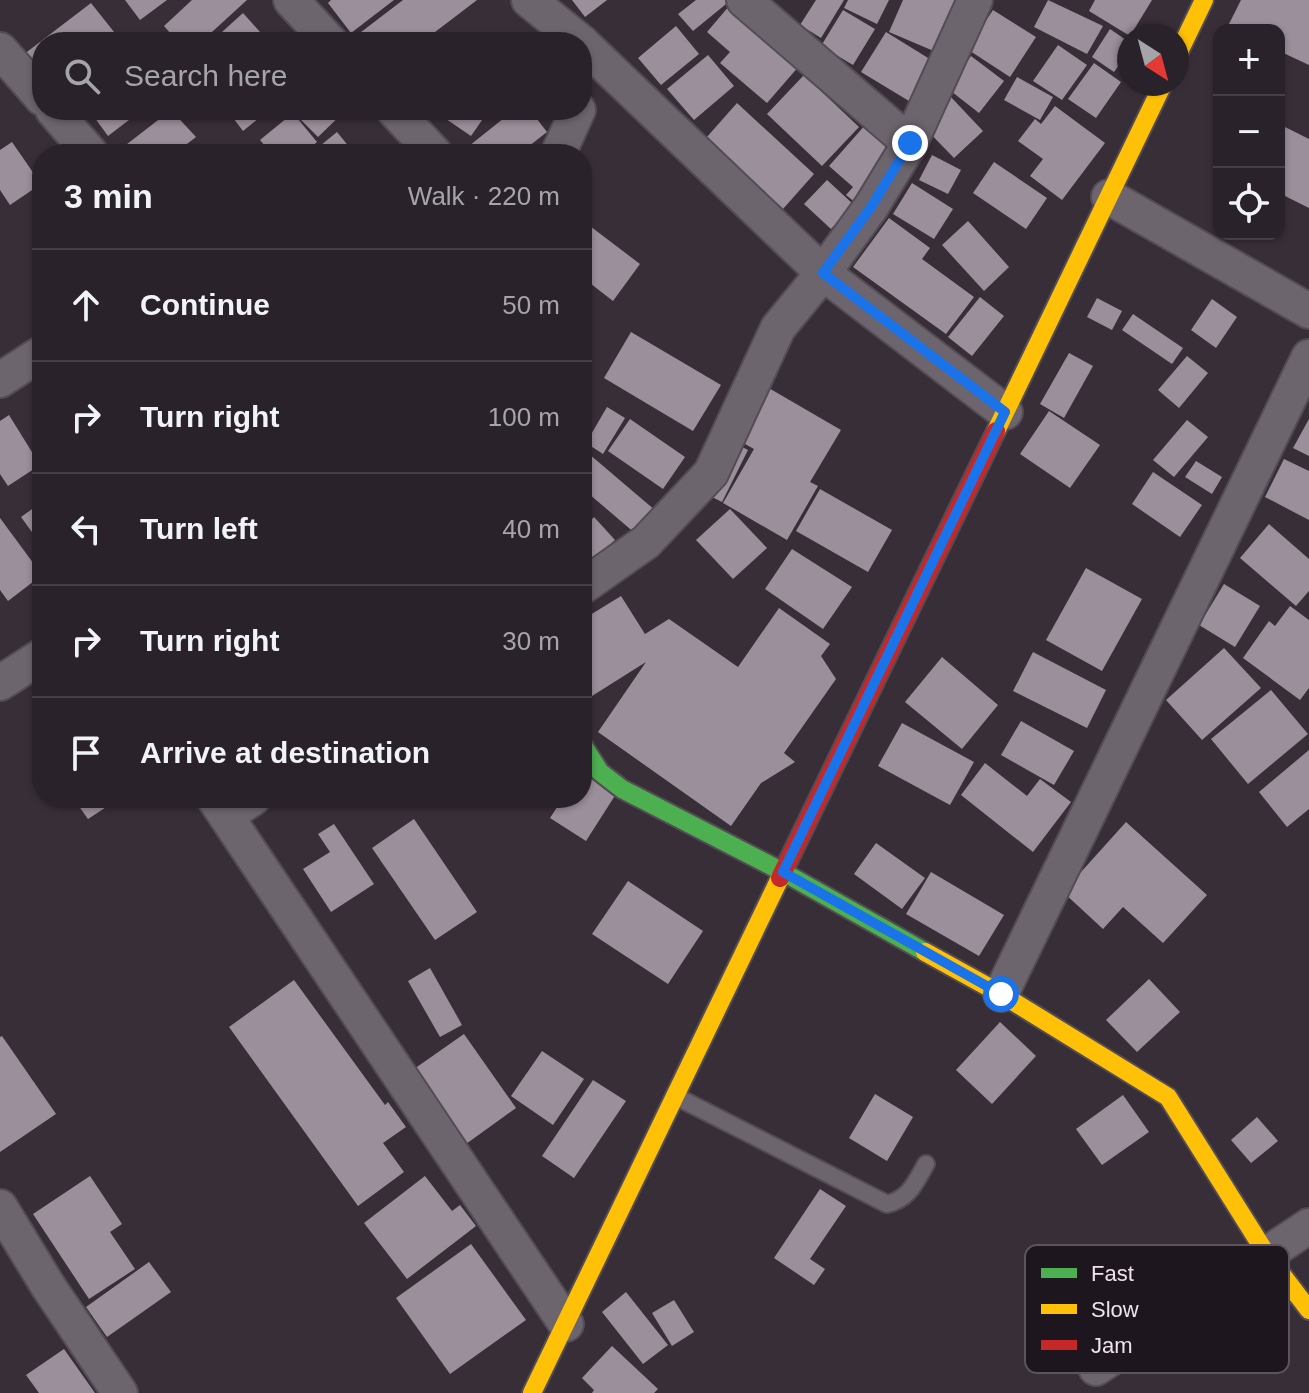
<!DOCTYPE html>
<meta charset="utf-8">
<style>
:root{--surface:#2a222a;--page:#362f36;--text:#f1f3f6;--muted:#a5a4a8;--line:#463f47}
body{margin:0;font-family:Arial,sans-serif;background:var(--page);color:var(--text)}
.controls{position:absolute;right:24px;top:24px;display:grid;overflow:hidden;border-radius:16px;box-shadow:0 2px 6px #0004}
.controls button{width:72px;height:72px;display:grid;place-items:center;padding:0;border:0;border-bottom:2px solid var(--line);background:var(--surface);color:var(--text);font:40px sans-serif}
.compass{position:absolute;left:1117px;top:24px;width:72px;height:72px;border-radius:50%;background:var(--surface);box-shadow:0 2px 6px #0004;rotate:144deg}
.stop{position:absolute;width:24px;height:24px;margin:-18px;border:6px solid #1a73e8;border-radius:50%;background:#fff}
.stop.end{background:#1a73e8;border-color:#fff;box-shadow:0 2px 8px #0008}
.list{margin:0;padding:0;list-style:none}
h2{display:flex;justify-content:space-between;align-items:center;height:104px;margin:0;padding:0 32px;font-size:34px}
h2 small{font-size:26px;font-weight:400;color:var(--muted)}
.list li{display:grid;grid-template-columns:52px 1fr auto;gap:24px;align-items:center;box-sizing:border-box;height:112px;padding:0 32px;border-top:2px solid var(--line)}
.list b{display:block;font-size:30px;white-space:nowrap}
.list em{font-size:26px;font-style:normal;color:var(--muted)}
.icon{flex:none;width:44px;height:44px;fill:none;stroke:currentColor;stroke-width:2;stroke-linecap:round;stroke-linejoin:round}
.map{position:relative;flex:none;width:1309px;height:1393px;overflow:hidden}
.search{position:absolute;background:var(--surface);box-shadow:0 2px 6px #0004;left:32px;top:32px;width:560px;height:88px;display:flex;align-items:center;gap:20px;box-sizing:border-box;padding:0 28px;border-radius:32px;color:var(--muted);font-size:30px}
.panel{position:absolute;background:var(--surface);box-shadow:0 2px 6px #0004;left:32px;top:144px;width:560px;height:664px;border-radius:32px}
.map>svg:first-child{display:block}
</style>
<div class="map">
<svg width="1309" height="1393" viewBox="0 0 1309 1393">
<rect width="100%" height="100%" fill="#382e38"/>
<g fill="#9c8f9c">
<polygon points="125,0 167,0 140,20"/>
<polygon points="192,0 247,0 201,42 178,42 164,26"/>
<polygon points="331,0 394,0 351,33 328,3"/>
<polygon points="403,0 477,0 422,42 355,42 352,39"/>
<polygon points="572,0 607,0 585,17"/>
<polygon points="696,0 731,0 693,31 678,14"/>
<polygon points="816,0 844,0 821,38 800,25"/>
<polygon points="848,0 889,0 877,24 844,8"/>
<polygon points="903,0 959,0 936,52 889,32"/>
<polygon points="1048,0 1103,26 1087,54 1034,27"/>
<polygon points="1095,0 1152,0 1130,36 1089,11"/>
<polygon points="1241,0 1309,0 1309,65 1279,51 1279,30 1237,30 1228,26"/>
<polygon points="91,3 122,42 42,42 42,88 19,58"/>
<polygon points="730,5 800,65 767,103 720,63 730,52 707,32"/>
<polygon points="843,10 875,29 853,65 821,46"/>
<polygon points="993,10 1036,37 1010,77 967,49"/>
<polygon points="243,13 269,42 211,42"/>
<polygon points="676,26 699,54 661,85 638,58"/>
<polygon points="1110,29 1129,42 1129,51 1114,72 1092,57"/>
<polygon points="886,32 933,61 909,101 861,72"/>
<polygon points="1058,45 1087,65 1062,100 1033,81"/>
<polygon points="708,55 734,86 694,120 667,89"/>
<polygon points="971,56 1004,81 979,113 947,88"/>
<polygon points="1094,63 1121,82 1096,118 1068,99"/>
<polygon points="804,75 859,127 822,166 767,114"/>
<polygon points="1017,77 1053,97 1040,120 1004,100"/>
<polygon points="949,95 983,131 954,158 920,123"/>
<polygon points="737,103 814,174 783,209 706,138"/>
<polygon points="1055,106 1105,143 1062,200 1030,176 1043,159 1018,141 1035,119 1041,124"/>
<polygon points="89,110 142,110 108,136"/>
<polygon points="171,110 196,137 174,154 127,154 122,148"/>
<polygon points="227,110 269,110 243,131"/>
<polygon points="291,110 346,110 318,137"/>
<polygon points="452,110 489,110 471,136 446,119"/>
<polygon points="514,110 530,110 547,132 519,154 459,154"/>
<polygon points="293,113 317,142 303,154 272,154 260,140"/>
<polygon points="867,123 900,152 856,203 846,195 853,187 829,166"/>
<polygon points="1281,125 1309,139 1309,208 1279,193"/>
<polygon points="337,132 355,154 310,154"/>
<polygon points="12,142 41,184 10,205 0,190 0,150"/>
<polygon points="932,155 961,170 948,194 919,180"/>
<polygon points="994,162 1047,198 1026,229 973,193"/>
<polygon points="827,180 854,205 831,229 804,204"/>
<polygon points="912,183 953,209 934,239 893,214"/>
<polygon points="889,218 930,248 922,259 974,297 946,334 853,267"/>
<polygon points="582,220 640,264 613,301 582,277"/>
<polygon points="968,221 1009,267 984,291 942,245"/>
<polygon points="980,297 1004,316 972,356 948,337"/>
<polygon points="1097,298 1122,311 1112,330 1087,317"/>
<polygon points="1212,299 1237,317 1216,348 1191,330"/>
<polygon points="1133,314 1183,348 1172,364 1122,330"/>
<polygon points="631,332 721,385 693,431 604,378"/>
<polygon points="1069,353 1093,366 1064,418 1040,404"/>
<polygon points="1187,356 1208,373 1179,408 1158,390"/>
<polygon points="767,387 841,430 810,482 818,486 787,540 723,503 754,449 736,439"/>
<polygon points="607,407 625,418 603,454 586,443"/>
<polygon points="1049,411 1100,445 1070,488 1020,454"/>
<polygon points="9,415 40,465 8,486 0,474 0,421"/>
<polygon points="630,419 685,457 663,489 608,451"/>
<polygon points="1309,419 1309,456 1293,448"/>
<polygon points="1187,420 1208,437 1174,477 1153,460"/>
<polygon points="729,440 748,450 722,502 702,492"/>
<polygon points="582,448 656,511 636,534 582,488"/>
<polygon points="1284,459 1309,471 1309,520 1265,497"/>
<polygon points="1196,461 1222,477 1212,494 1185,477"/>
<polygon points="1153,472 1202,505 1180,537 1132,504"/>
<polygon points="820,489 892,530 868,572 796,531"/>
<polygon points="42,502 42,546 21,517"/>
<polygon points="730,509 767,548 733,579 696,540"/>
<polygon points="582,514 589,522 594,517 615,540 582,569"/>
<polygon points="0,518 42,575 8,601 0,590"/>
<polygon points="1269,524 1309,559 1309,591 1296,606 1240,558"/>
<polygon points="792,549 852,587 823,629 765,589"/>
<polygon points="1086,568 1142,599 1102,671 1046,640"/>
<polygon points="1224,584 1260,606 1235,647 1199,625"/>
<polygon points="621,596 645,634 669,619 738,667 779,608 830,644 821,656 836,679 784,753 795,762 761,783 731,826 598,732 646,662 592,696 582,680 582,620"/>
<polygon points="1290,606 1309,620 1309,688 1300,700 1243,658 1269,621 1275,626"/>
<polygon points="1224,648 1261,688 1202,740 1166,700"/>
<polygon points="1033,652 1106,690 1087,728 1013,691"/>
<polygon points="942,657 998,705 962,749 905,702"/>
<polygon points="1271,690 1308,734 1248,784 1211,739"/>
<polygon points="1021,721 1074,751 1054,785 1001,755"/>
<polygon points="902,723 974,762 950,805 878,766"/>
<polygon points="1309,750 1309,809 1287,827 1259,792"/>
<polygon points="985,763 1027,796 1040,779 1071,802 1033,852 961,795"/>
<polygon points="582,773 616,794 586,841 550,818 563,798 582,798"/>
<polygon points="73,798 120,798 88,819"/>
<polygon points="414,819 477,912 435,940 372,848"/>
<polygon points="1126,822 1207,895 1163,943 1123,907 1103,929 1063,892"/>
<polygon points="334,824 374,884 331,912 303,869 330,852 318,834"/>
<polygon points="876,843 925,878 902,909 854,874"/>
<polygon points="931,872 1004,915 979,956 906,914"/>
<polygon points="628,881 703,931 668,984 592,934"/>
<polygon points="430,968 462,1025 440,1037 408,981"/>
<polygon points="1149,979 1180,1012 1137,1052 1106,1020"/>
<polygon points="294,980 385,1105 388,1102 406,1127 383,1143 404,1172 358,1206 229,1027"/>
<polygon points="1000,1022 1036,1056 992,1104 956,1070"/>
<polygon points="464,1034 516,1108 466,1144 414,1069"/>
<polygon points="2,1036 56,1114 0,1152 0,1037"/>
<polygon points="542,1051 584,1079 553,1125 511,1096"/>
<polygon points="593,1080 626,1101 574,1178 542,1156"/>
<polygon points="875,1094 913,1117 887,1161 849,1138"/>
<polygon points="1123,1095 1149,1132 1102,1165 1076,1129"/>
<polygon points="1257,1117 1278,1141 1251,1163 1231,1140"/>
<polygon points="90,1176 122,1224 110,1232 135,1269 89,1299 33,1214"/>
<polygon points="425,1176 452,1211 460,1205 476,1226 407,1279 364,1223"/>
<polygon points="820,1189 846,1206 810,1259 825,1269 814,1285 774,1258"/>
<polygon points="471,1244 526,1320 450,1374 396,1298"/>
<polygon points="149,1262 171,1292 107,1337 86,1307"/>
<polygon points="626,1292 668,1345 643,1364 602,1312"/>
<polygon points="674,1300 694,1332 672,1346 652,1313"/>
<polygon points="612,1346 658,1389 654,1393 592,1393 594,1390 582,1378"/>
<polygon points="64,1349 95,1393 39,1393 26,1375"/>
</g>
<g fill="none" stroke-linecap="round" stroke-linejoin="round">
<g stroke="#544c54" stroke-width="20">
<path id="lane" d="M 677,1097 L 887,1204 C 909,1199 915,1183 926,1164"/>
</g>
<g stroke="#544c54" stroke-width="38">
<g id="street">
<polyline points="291,0 330,42"/>
<polyline points="529,0 581,42"/>
<polyline points="744,0 910,143"/>
<polyline points="582,43 823,273 1005,412"/>
<polyline points="0,50 42,98"/>
<polyline points="53,110 91,154"/>
<polyline points="394,110 435,154"/>
<polyline points="558,154 578,110"/>
<polyline points="1109,197 1309,311"/>
<polyline points="0,380 42,353"/>
<polyline points="582,587 646,542 711,473 778,328 823,273 871,207 910,143 975,0"/>
<polyline points="0,683 42,656"/>
<polyline points="214,798 566,1324"/>
<polyline points="226,816 253,798"/>
<polyline points="1001,994 1309,357"/>
<polyline points="0,1207 48,1286 120,1393"/>
<polyline points="1096,1368 1309,1226"/>
</g>
</g>
<g stroke="#544c54" stroke-width="22">
<polyline id="fast" points="582,744 600,772 622,789 783,872 925,952"/>
</g>
<g stroke="#544c54" stroke-width="22">
<g id="slow">
<polyline points="1177,56 1204,0"/>
<polyline points="996,431 1163,84"/>
<polyline points="925,952 1001,994 1168,1097 1267,1255 1309,1310"/>
<polyline points="532,1393 780,878"/>
</g>
</g>
<g stroke="#544c54" stroke-width="22">
<polyline id="jam" points="780,878 996,431"/>
</g>
<use href="#lane" stroke="#6d656d" stroke-width="16"/>
<use href="#street" stroke="#6d656d" stroke-width="34"/>
<use href="#fast" stroke="#4caf50" stroke-width="18"/>
<use href="#slow" stroke="#ffc107" stroke-width="18"/>
<use href="#jam" stroke="#c62828" stroke-width="18"/>
</g>
<g fill="none" stroke-linecap="round" stroke-linejoin="round">
<polyline stroke="#1a73e8" stroke-width="10" points="910,143 871,207 823,273 1005,412 783,872 1001,994"/>
</g>
<rect x="1025" y="1245" width="264" height="128" rx="12" fill="#1e161e" stroke="#5c535c" stroke-width="2"/>
<rect x="1041" y="1268" width="36" height="10" fill="#4caf50"/>
<rect x="1041" y="1304" width="36" height="10" fill="#ffc107"/>
<rect x="1041" y="1340" width="36" height="10" fill="#c62828"/>
<g font-size="22" fill="#eee2ed">
<text x="1091" y="1281">Fast</text>
<text x="1091" y="1317">Slow</text>
<text x="1091" y="1353">Jam</text>
</g>
</svg>
<div class="controls">
<button>+</button>
<button>−</button>
<button><svg class="icon" aria-label="locate" viewBox="0 0 24 24"><circle cx="12" cy="12" r="6"/><path d="M12 2v4M12 18v4M2 12h4M18 12h4"/></svg></button>
</div>
<svg class="compass" viewBox="-18 -18 36 36"><path d="M0-13l5 13h-10z" fill="#e53935"/><path d="M0 13l5-13h-10z" fill="#a5a4a8"/></svg>
<div class="stop" style="left:1001px;top:994px"></div>
<div class="stop end" style="left:910px;top:143px"></div>
<div class="search"><svg class="icon" aria-label="search" viewBox="0 0 24 24"><circle cx="10" cy="10" r="6"/><path d="M15 15l6 6"/></svg>Search here</div>
<section class="panel">
<h2>3 min<small>Walk · 220 m</small></h2>
<ul class="list">
<li><svg class="icon" aria-label="ahead" viewBox="0 0 24 24"><path d="M12 20V5M6 11l6-6 6 6"/></svg><div><b>Continue</b></div><em>50 m</em></li>
<li><svg class="icon" aria-label="right" viewBox="0 0 24 24"><path d="M7 20v-9h11M14 6l5 5-5 5"/></svg><div><b>Turn right</b></div><em>100 m</em></li>
<li><svg class="icon" aria-label="left" viewBox="0 0 24 24"><path d="M17 20v-9H6M10 6l-5 5 5 5"/></svg><div><b>Turn left</b></div><em>40 m</em></li>
<li><svg class="icon" aria-label="right" viewBox="0 0 24 24"><path d="M7 20v-9h11M14 6l5 5-5 5"/></svg><div><b>Turn right</b></div><em>30 m</em></li>
<li><svg class="icon" aria-label="arrive" viewBox="0 0 24 24"><path d="M6 21V4h12l-3 4 3 4H6"/></svg><div><b>Arrive at destination</b></div></li>
</ul>
</section>
</div>
